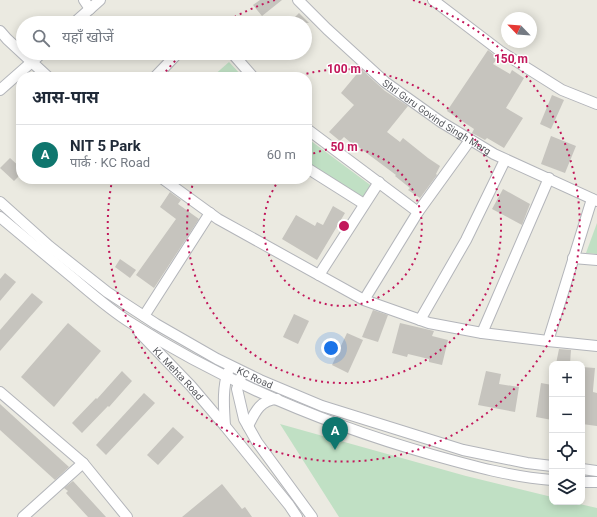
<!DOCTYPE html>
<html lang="hi">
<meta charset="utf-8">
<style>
:root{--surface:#fff;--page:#f6f6f7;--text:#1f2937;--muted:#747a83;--line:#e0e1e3;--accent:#0f766e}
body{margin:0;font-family:Roboto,"Noto Sans Devanagari",sans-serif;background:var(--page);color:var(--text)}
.controls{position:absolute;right:12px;bottom:12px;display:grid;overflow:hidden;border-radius:8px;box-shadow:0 2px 10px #0003}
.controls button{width:36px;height:36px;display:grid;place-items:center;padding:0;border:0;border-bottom:1px solid var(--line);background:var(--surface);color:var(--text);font:20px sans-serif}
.compass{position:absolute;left:501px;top:12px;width:36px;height:36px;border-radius:50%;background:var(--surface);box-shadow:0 2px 10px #0003;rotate:295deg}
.you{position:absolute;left:331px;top:348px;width:14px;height:14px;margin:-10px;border:3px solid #fff;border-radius:50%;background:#1a73e8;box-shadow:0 0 0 6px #1a73e833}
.badge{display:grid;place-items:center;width:26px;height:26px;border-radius:50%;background:var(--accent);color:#fff;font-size:13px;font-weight:700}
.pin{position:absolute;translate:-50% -33px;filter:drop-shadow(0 1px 2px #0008)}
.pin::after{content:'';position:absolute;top:21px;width:14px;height:12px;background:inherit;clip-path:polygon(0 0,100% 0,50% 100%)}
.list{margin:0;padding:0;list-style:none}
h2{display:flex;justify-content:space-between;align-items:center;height:52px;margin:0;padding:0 16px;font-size:17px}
h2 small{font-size:13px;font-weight:400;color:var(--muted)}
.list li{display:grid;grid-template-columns:26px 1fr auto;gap:12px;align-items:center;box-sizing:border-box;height:60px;padding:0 16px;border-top:1px solid var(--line)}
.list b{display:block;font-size:15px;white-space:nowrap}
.list p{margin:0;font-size:13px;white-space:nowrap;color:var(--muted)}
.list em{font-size:13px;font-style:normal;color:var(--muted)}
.icon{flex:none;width:22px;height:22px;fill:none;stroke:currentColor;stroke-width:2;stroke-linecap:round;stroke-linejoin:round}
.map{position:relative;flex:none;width:597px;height:517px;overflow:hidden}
.search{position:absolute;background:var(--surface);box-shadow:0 2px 10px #0003;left:16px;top:16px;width:296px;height:44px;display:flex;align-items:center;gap:10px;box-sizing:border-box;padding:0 14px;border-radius:22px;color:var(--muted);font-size:15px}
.panel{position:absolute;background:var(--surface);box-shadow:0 2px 10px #0003;left:16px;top:72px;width:296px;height:112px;border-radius:16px}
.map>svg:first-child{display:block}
</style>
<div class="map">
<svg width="597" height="517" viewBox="0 0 597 517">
<rect width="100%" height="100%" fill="#ebeae1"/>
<g fill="#c0e0c4">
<polygon points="229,62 243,77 212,77"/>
<polygon points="307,138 373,187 366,200 307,162"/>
<polygon points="597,223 597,254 586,253"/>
<polygon points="280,424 466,476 552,497 552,502 571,502 597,508 597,517 339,517"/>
</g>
<g fill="#c6c4be">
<polygon points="260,0 282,0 262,16 253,5"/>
<polygon points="299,13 309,23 289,23"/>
<polygon points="488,50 498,58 493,64 510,74 512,70 524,78 506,108 523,118 504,148 487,138 485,140 472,133 474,129 447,111"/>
<polygon points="361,69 385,91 408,106 387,132 400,142 403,138 428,158 440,166 436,174 437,175 420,198 408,190 410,188 395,176 396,175 356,145 355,146 344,137 340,141 329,132 354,105 341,93"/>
<polygon points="552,95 564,100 551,129 540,124"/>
<polygon points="551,136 576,146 565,173 541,164"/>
<polygon points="10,158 21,168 21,174 14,181 0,168"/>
<polygon points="503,189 530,204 522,225 492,209"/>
<polygon points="170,192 181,200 178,204 199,219 154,288 136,275 176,219 160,207"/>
<polygon points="333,206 345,213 317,260 282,239 296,215 315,226 317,222 323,225"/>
<polygon points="120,259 136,270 130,278 115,267"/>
<polygon points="5,273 16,282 0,301 0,279"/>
<polygon points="32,293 43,302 0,351 0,330"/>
<polygon points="373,310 388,315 378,342 362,337"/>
<polygon points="294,314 309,321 298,344 283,337"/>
<polygon points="68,323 101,351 54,407 21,377"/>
<polygon points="400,323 434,331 432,336 448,340 442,365 429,362 429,359 408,354 407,357 392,353"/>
<polygon points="347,333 363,340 348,373 332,365"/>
<polygon points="559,349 571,350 570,364 556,364"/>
<polygon points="582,367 595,368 593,390 593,392 597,393 597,426 582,424"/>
<polygon points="122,371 132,381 109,407 108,406 82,433 72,423 96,398 97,399"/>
<polygon points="486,371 501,374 499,384 519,387 515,412 478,405"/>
<polygon points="541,383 552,385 552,420 536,417"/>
<polygon points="144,393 155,403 106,455 96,445"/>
<polygon points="0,404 69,467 55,480 0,430"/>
<polygon points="173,427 184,437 158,465 147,455"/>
<polygon points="73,481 106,517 88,517 66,493 68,491 64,488"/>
<polygon points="222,484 242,509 245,507 252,517 182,517"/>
</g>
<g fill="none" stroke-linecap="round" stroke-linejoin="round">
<g stroke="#b3b5ba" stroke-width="12">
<g id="minor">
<polyline points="84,0 90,9"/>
<path id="s1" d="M 298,0 L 327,29 L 385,82 L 441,122 L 494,154 L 597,201"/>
<polyline points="433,0 500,51 562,90 597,104"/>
<polyline points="74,23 100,0"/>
<polyline points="0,31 7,39 48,77"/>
<polyline points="232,53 253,77"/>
<polyline points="155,77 178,53"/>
<polyline points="0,90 42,53"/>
<polyline points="307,129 418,212"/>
<polyline points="307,168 364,204"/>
<polyline points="163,179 218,219 364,300 429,323 482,333 548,341 597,346"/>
<path id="s2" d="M 0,202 L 49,246 L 107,292 L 156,324 L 217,359 L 260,380 L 322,406 L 463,450 L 527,463 L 552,466"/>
<path d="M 0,217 C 24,237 48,257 72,277 C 91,293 110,310 131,323 C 224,382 327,425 433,455 C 472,466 512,477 552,480"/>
<polyline points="573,258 597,260"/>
<polyline points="319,275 379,182"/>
<polyline points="364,300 418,212 470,140"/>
<polyline points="144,316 210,213"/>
<polyline points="420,320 466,240 505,160"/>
<path id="s3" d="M 139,332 L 191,386 L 225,426 L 289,505 L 297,517"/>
<polyline points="482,333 549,178"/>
<polyline points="548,341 592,199"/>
<polyline points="241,377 237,389 244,419 257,442 312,517"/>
<polyline points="0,392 83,463 127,517"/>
<path d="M 225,426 C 224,408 222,389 228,372"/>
<path d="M 248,426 C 255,412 260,400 277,399"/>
<polyline points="582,469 597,471"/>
<polyline points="582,482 597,482"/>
<polyline points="23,517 83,463"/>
</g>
</g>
<use href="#minor" stroke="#fff" stroke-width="10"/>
</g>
<g fill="none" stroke="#c2185b" stroke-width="2" stroke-dasharray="2 4">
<path d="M308 156A79 79 0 1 1 280 179"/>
<path d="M295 77A157 157 0 1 1 194 180"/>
<path d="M162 76A236 236 0 0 1 183 53M224 23A236 236 0 0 1 275 0M413 0A236 236 0 1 1 112 181"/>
</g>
<g text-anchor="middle" stroke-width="3" stroke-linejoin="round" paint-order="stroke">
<g font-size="10" fill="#595b60" stroke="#fff">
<text dy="4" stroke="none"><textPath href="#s1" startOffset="182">Shri Guru Govind Singh Marg</textPath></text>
<text dy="4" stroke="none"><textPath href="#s3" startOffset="57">KL Mehta Road</textPath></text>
<text dy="4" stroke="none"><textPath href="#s2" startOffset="311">KC Road</textPath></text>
</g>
</g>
<circle cx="344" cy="226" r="6" fill="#c2185b" stroke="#fff" stroke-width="2"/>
<g font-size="12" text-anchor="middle" font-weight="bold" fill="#c2185b" stroke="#fff" stroke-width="3" stroke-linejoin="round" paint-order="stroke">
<text x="511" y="63">150 m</text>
<text x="344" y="73">100 m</text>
<text x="344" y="151">50 m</text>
</g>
</svg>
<div class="controls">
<button>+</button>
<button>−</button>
<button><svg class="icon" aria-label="locate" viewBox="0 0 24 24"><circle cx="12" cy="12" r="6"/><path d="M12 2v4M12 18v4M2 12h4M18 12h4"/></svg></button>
<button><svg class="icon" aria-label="layers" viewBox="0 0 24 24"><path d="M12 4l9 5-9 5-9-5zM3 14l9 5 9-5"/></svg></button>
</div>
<svg class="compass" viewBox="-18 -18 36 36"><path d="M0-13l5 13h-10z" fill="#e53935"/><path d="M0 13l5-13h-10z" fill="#747a83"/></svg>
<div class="you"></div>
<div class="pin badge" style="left:335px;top:450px">A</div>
<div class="search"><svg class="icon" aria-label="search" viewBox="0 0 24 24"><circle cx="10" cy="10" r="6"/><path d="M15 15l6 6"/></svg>यहाँ खोजें</div>
<section class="panel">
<h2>आस-पास<small></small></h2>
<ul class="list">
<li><span class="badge">A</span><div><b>NIT 5 Park</b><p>पार्क · KC Road</p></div><em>60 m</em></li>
</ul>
</section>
</div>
